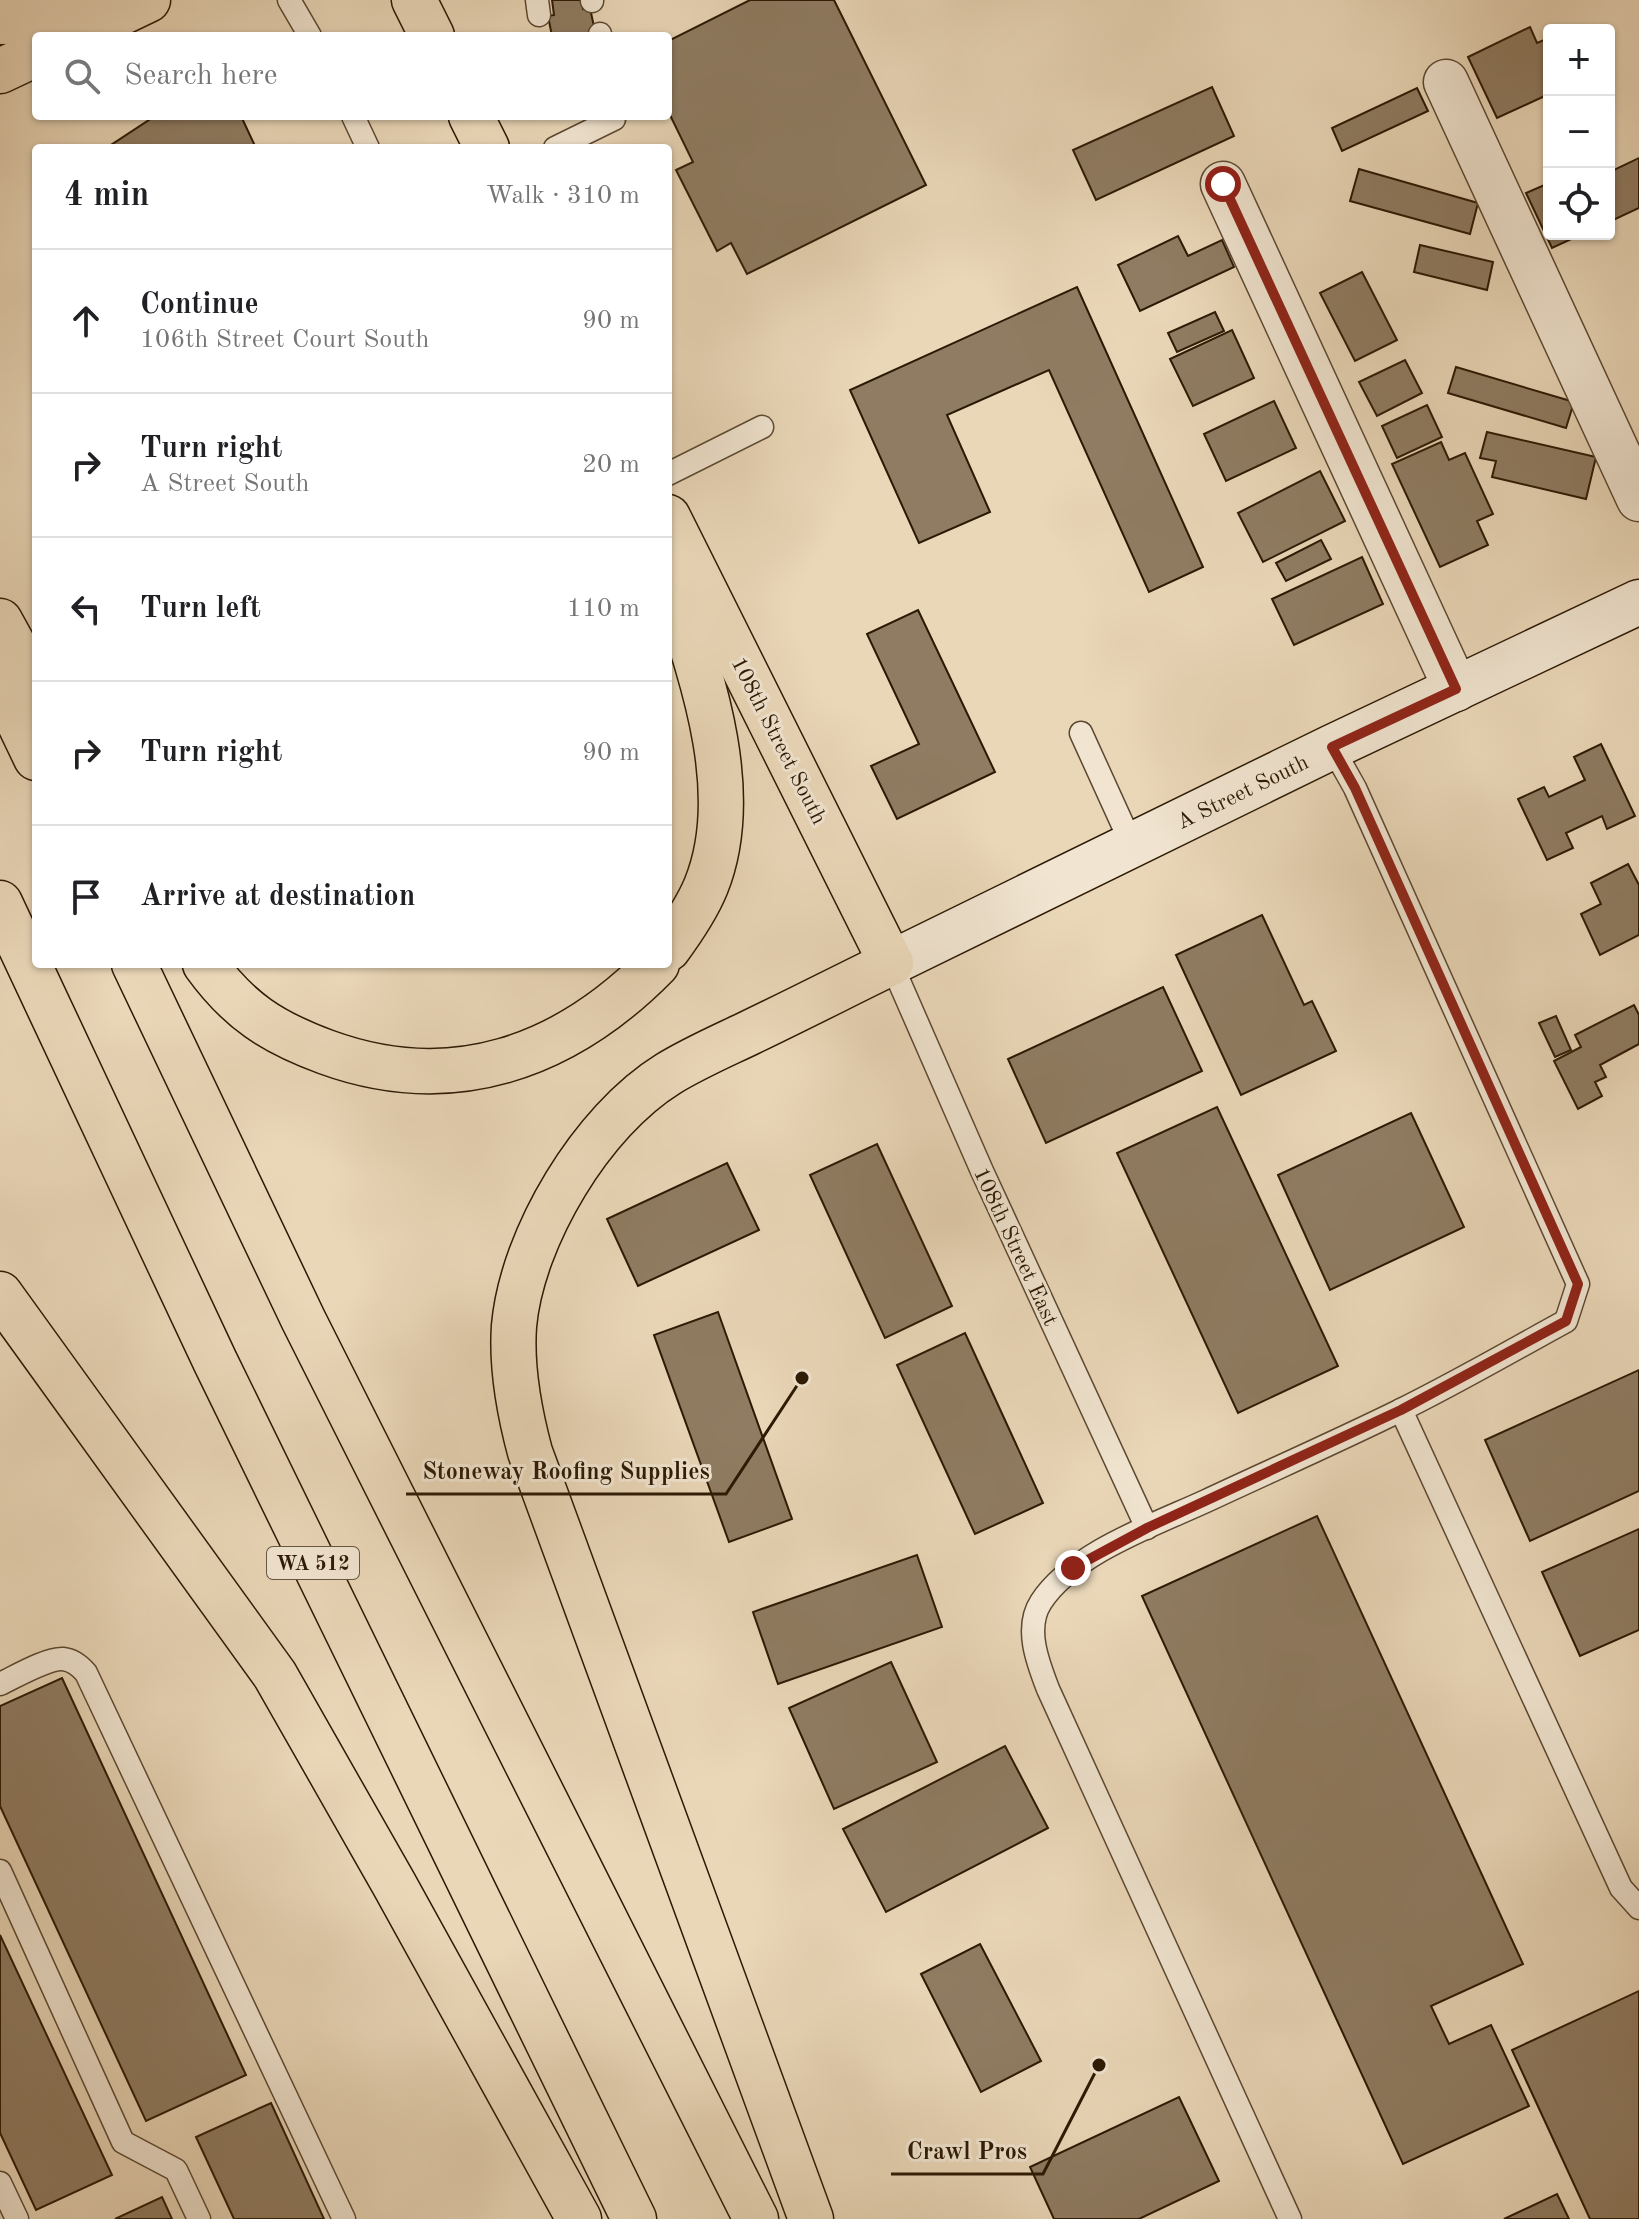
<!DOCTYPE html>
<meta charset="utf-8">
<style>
:root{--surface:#fff;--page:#f2f2f2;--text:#202124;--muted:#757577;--line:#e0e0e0}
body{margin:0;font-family:"Old Standard TT",serif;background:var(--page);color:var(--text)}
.controls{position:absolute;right:24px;top:24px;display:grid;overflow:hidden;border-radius:8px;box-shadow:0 2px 6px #0004}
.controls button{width:72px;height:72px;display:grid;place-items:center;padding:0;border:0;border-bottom:2px solid var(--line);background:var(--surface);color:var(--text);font:40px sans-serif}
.stop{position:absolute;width:24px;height:24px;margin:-18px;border:6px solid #8f2418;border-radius:50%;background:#fff}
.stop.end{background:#8f2418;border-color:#fff;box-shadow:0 2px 8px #0008}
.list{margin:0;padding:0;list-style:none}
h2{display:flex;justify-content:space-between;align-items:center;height:104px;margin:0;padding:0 32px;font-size:34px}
h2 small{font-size:26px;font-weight:400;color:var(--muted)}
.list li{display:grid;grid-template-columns:52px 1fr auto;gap:24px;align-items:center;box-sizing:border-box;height:144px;padding:0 32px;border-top:2px solid var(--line)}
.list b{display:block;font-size:30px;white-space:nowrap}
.list p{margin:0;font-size:26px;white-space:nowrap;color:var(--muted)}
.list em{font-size:26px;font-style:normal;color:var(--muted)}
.icon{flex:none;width:44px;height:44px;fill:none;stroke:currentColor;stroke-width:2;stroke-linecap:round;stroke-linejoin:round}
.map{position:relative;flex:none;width:1639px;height:2219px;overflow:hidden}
.search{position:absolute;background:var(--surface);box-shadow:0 2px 6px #0004;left:32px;top:32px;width:640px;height:88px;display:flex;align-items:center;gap:20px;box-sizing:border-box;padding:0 28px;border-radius:8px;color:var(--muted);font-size:30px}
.panel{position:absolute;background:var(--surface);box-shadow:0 2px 6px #0004;left:32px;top:144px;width:640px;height:824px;border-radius:8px}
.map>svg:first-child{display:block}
</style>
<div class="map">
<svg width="1639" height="2219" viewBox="0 0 1639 2219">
<rect width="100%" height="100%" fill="#ead7b8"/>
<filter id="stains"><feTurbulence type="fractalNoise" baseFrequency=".0025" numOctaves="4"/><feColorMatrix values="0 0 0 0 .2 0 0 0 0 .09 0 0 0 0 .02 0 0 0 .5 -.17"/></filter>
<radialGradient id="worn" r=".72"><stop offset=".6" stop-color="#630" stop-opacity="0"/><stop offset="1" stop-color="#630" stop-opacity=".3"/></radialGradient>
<g fill="#8f7c62" stroke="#2c1904" stroke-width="2">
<polygon points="552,0 582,0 583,9 590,8 596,36 552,36 548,16 554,15"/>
<polygon points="750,0 834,0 926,185 747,274 731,243 717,251 676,170 693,162 668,111 668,41"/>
<polygon points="1530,27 1537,43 1549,38 1549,94 1497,118 1468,57"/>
<polygon points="1212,87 1234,136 1096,200 1073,150"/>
<polygon points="1417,88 1428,111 1342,151 1332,128"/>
<polygon points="155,116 241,116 256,148 112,148 111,145"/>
<polygon points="1639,158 1639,208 1609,222 1609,164 1612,171"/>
<polygon points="1359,169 1478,203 1470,234 1350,201"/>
<polygon points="1549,183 1549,234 1582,234 1552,248 1526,193"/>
<polygon points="1178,236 1188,256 1222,240 1234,267 1140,311 1118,265"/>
<polygon points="1420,245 1493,262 1487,290 1414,272"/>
<polygon points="1362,272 1397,340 1355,361 1320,293"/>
<polygon points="1077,287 1203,567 1149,592 1049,370 947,415 990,512 919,543 850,390"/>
<polygon points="1215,312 1224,331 1177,352 1168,333"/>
<polygon points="1232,330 1254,378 1193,406 1170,359"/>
<polygon points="1405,360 1422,393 1377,416 1359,382"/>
<polygon points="1456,367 1574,402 1566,428 1448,393"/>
<polygon points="1274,401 1296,448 1226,481 1204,434"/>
<polygon points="1427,405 1442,437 1397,458 1382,426"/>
<polygon points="1487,432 1596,457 1586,499 1492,477 1496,461 1480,458"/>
<polygon points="1441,442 1449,460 1465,453 1493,514 1477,521 1488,545 1440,567 1392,464"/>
<polygon points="1320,471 1345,521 1263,562 1238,513"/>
<polygon points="1321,540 1331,559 1286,581 1276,563"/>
<polygon points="1362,557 1383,604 1294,645 1272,599"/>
<polygon points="918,610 995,772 897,819 871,766 919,744 867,634"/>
<polygon points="1601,744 1635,816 1607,829 1602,816 1566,833 1573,848 1547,860 1518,799 1544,787 1549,797 1585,780 1574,757"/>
<polygon points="1628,864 1639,885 1639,935 1600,955 1581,914 1601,904 1591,883"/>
<polygon points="1262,915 1304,1005 1312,1001 1336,1051 1241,1095 1176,955"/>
<polygon points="1163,987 1202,1071 1046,1143 1008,1059"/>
<polygon points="1634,1005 1639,1015 1639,1044 1600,1065 1606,1077 1595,1082 1602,1096 1578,1109 1554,1061 1581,1047 1575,1035"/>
<polygon points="1556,1016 1571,1050 1555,1057 1539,1023"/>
<polygon points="1217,1107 1338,1366 1238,1413 1117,1153"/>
<polygon points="1411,1113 1464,1227 1330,1290 1278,1175"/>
<polygon points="877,1144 952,1306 885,1338 810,1175"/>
<polygon points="727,1163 759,1230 638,1286 607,1219"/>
<polygon points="718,1312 792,1519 729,1542 654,1335"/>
<polygon points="965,1333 1043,1503 975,1534 897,1365"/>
<polygon points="1639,1370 1639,1491 1530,1541 1485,1440"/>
<polygon points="1317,1516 1523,1964 1431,2006 1449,2044 1491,2025 1529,2106 1403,2164 1142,1596"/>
<polygon points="1639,1529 1639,1630 1580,1656 1542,1572"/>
<polygon points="917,1555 942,1627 778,1684 753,1612"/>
<polygon points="891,1662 937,1762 834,1809 789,1708"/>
<polygon points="62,1678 246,2075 146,2121 0,1806 0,1706"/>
<polygon points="1005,1746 1048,1828 886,1912 843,1829"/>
<polygon points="0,1935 112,2175 36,2210 0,2133"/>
<polygon points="980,1944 1041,2061 981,2092 921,1974"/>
<polygon points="1639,1991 1639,2219 1590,2219 1512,2050"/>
<polygon points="1179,2097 1219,2181 1139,2219 1054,2219 1030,2167"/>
<polygon points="271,2103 324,2219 234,2219 196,2137"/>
<polygon points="1557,2194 1569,2219 1504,2219"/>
<polygon points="162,2197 172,2219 115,2219"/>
</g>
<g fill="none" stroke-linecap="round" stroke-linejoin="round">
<g stroke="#5c4831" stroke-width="25">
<g id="lane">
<polyline points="289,0 310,36"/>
<polyline points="537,0 539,15"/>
<polyline points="592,0 592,1"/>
<polyline points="600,36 600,34"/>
<polyline points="353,116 368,148"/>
<polyline points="555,148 614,119"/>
<polyline points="668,474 762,427"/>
<polyline points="1081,733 1132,845"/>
<polyline points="891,963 982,1171 1147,1528"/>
<polyline points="1401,1410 1621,1888 1639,1908"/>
<path d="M 0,1684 C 15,1677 47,1658 63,1659 C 73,1660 80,1666 86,1673 L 344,2219"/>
<polyline points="0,1871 123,2142 176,2170 199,2219"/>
<polyline points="0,2183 17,2219"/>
<path d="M 1290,2219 L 1048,1689 C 1038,1663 1024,1628 1041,1602 C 1073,1553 1154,1525 1206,1501 C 1270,1471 1336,1442 1399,1411 C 1456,1383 1511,1351 1566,1321 L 1578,1284 L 1355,788 L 1332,747"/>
</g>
</g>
<g stroke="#5c4831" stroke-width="47">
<g id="street">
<polyline points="1446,82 1639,499"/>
<polyline points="1223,184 1456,689"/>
</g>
</g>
<g stroke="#2c1904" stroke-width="47">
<polyline id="secondary" points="891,963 1332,747 1639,602"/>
</g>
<g stroke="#2c1904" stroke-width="47">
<g id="primary">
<polyline points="414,0 432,36"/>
<polyline points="73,36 148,0"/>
<polyline points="0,71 36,54"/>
<polyline points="471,116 487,148"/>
<polyline points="668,517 891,963"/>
</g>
</g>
<g stroke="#2c1904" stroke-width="47">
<g id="highway">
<polyline points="0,22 106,20"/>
<path d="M 668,575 C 699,668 745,790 706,886 C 697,908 682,930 668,949"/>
<polyline points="0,621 36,686"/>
<polyline points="0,683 36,758"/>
<polyline points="0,903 215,1361 634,2219"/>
<polyline points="134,964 303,1319 756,2219"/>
<path d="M 205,964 C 239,1011 272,1032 326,1052 C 452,1098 565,1058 657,964"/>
<polyline points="0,1294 275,1675 394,1884 579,2219"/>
<path d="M 811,2219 L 530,1452 C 519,1411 511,1369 514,1326 C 522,1237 592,1121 668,1074 C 694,1058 722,1046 749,1033 C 797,1010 844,986 891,963"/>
</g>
</g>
<use href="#lane" stroke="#f1e5d1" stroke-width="22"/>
<use href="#street" stroke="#f1e5d1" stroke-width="44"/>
<use href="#secondary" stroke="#f1e5d1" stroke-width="44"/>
<use href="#primary" stroke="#ead7b8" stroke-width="44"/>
<use href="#highway" stroke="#ead7b8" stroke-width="44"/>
</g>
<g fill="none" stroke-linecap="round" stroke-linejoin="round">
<polyline stroke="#8f2418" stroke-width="10" points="1073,1568 1147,1528 1401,1410 1566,1321 1578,1284 1355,788 1332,747 1456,689 1223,184"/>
</g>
<g text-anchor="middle" stroke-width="6" stroke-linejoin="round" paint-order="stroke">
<rect fill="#f1e5d1" stroke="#675642" stroke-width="2" x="267" y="1547" width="92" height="32" rx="6"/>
<g font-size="20" font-weight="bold" fill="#2c1904">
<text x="313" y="1570">WA 512</text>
</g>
<g font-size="22" fill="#2c1904" stroke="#f1e5d1">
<text transform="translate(780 740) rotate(63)" y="8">108th Street South</text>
<text transform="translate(1242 791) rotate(-26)" y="8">A Street South</text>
<text transform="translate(1017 1246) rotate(65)" y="8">108th Street East</text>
</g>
</g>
<path fill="none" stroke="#2c1904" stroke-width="3" d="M802 1378L726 1494H406M1099 2065L1043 2174H891"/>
<g fill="#2c1904" stroke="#f1e5d1" stroke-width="3">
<circle cx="802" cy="1378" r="8"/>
<circle cx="1099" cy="2065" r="8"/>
</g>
<g font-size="24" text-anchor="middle" font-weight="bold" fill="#2c1904" stroke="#f1e5d1" stroke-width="6" stroke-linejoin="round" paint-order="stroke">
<text x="566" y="1479">Stoneway Roofing Supplies</text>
<text x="967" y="2159">Crawl Pros</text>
</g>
<rect width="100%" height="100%" filter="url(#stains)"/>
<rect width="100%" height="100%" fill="url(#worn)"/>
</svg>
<div class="controls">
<button>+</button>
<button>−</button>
<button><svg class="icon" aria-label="locate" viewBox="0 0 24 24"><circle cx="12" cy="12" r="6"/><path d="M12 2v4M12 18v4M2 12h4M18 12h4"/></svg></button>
</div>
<div class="stop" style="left:1223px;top:184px"></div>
<div class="stop end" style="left:1073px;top:1568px"></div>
<div class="search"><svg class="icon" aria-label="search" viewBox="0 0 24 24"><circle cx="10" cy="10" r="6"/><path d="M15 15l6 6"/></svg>Search here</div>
<section class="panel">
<h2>4 min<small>Walk · 310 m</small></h2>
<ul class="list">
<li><svg class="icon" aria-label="ahead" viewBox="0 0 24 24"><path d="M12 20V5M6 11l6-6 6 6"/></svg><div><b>Continue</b><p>106th Street Court South</p></div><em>90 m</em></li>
<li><svg class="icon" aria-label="right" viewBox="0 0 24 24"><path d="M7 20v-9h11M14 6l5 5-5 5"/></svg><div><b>Turn right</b><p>A Street South</p></div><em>20 m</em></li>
<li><svg class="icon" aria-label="left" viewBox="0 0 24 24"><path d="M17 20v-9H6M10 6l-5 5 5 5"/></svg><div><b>Turn left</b></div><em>110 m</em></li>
<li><svg class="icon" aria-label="right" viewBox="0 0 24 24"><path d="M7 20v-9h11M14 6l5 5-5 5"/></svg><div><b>Turn right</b></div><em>90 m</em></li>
<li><svg class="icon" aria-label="arrive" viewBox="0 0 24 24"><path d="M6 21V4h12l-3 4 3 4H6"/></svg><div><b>Arrive at destination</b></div></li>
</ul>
</section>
</div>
